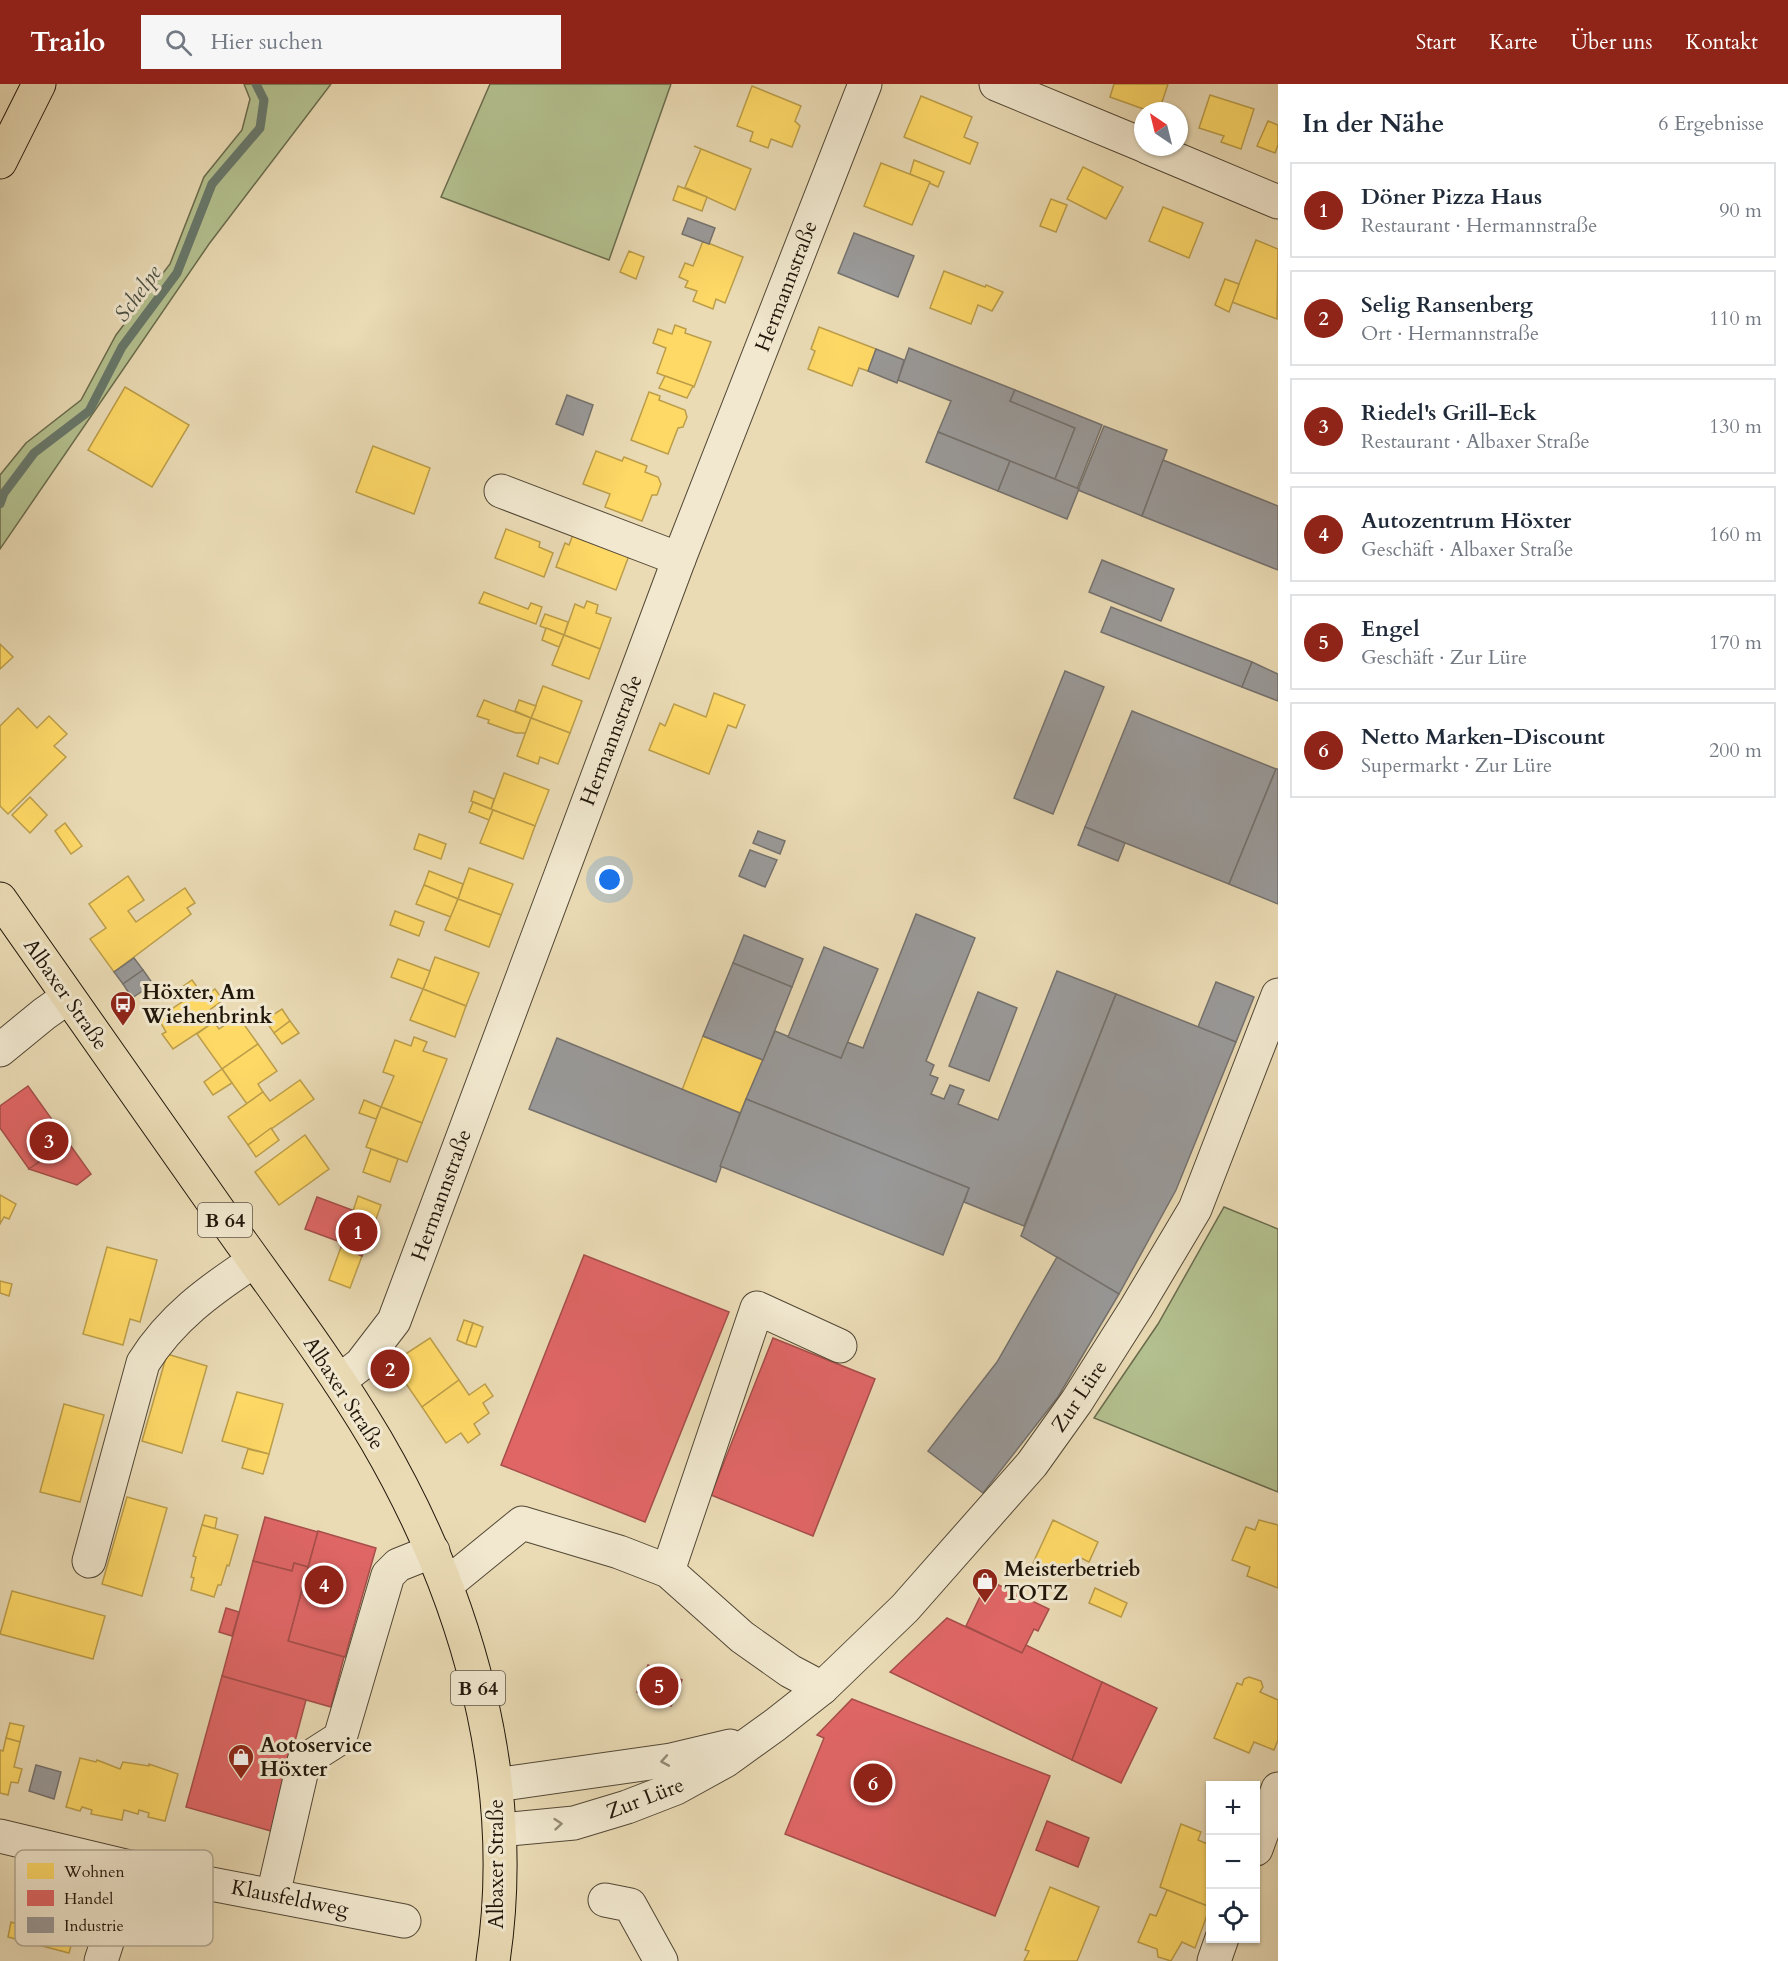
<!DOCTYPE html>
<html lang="de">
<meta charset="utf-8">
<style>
:root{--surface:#fff;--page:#f6f6f7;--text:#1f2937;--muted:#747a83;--line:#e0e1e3;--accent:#8f2418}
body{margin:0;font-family:Cardo,serif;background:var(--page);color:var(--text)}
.controls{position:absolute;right:18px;bottom:18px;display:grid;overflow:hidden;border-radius:0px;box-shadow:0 2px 4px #0004}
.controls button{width:54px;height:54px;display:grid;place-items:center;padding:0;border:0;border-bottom:2px solid var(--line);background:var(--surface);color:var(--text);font:30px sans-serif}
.compass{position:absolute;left:1134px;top:18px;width:54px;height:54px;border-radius:50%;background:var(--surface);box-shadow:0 2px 4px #0004;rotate:325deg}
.you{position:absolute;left:610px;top:796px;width:21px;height:21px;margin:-15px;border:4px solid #fff;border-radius:50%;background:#1a73e8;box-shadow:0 0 0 9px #1a73e833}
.badge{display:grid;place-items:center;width:39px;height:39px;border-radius:50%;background:var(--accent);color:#fff;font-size:20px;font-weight:700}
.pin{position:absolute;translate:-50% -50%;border:3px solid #fff;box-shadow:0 2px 6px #0006}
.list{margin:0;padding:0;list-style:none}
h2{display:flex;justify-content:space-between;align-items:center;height:78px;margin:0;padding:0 24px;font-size:26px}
h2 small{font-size:20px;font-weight:400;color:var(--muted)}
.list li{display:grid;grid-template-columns:39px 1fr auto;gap:18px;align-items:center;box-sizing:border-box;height:96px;margin:0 12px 12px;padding:0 12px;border:2px solid var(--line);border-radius:0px}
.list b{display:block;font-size:22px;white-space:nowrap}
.list p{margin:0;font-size:20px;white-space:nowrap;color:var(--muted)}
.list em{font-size:20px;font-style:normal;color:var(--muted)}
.icon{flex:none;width:33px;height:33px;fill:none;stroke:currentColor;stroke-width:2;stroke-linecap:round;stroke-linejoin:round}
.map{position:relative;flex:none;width:1278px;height:1877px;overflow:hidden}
header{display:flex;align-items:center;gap:36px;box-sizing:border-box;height:84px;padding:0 30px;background:var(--accent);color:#fff}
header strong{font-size:28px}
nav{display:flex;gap:33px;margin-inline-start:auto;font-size:21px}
.search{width:420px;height:54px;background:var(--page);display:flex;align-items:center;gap:15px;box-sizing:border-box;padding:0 21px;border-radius:0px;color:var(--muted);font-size:22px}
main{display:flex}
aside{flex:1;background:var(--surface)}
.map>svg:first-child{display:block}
</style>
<header>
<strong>Trailo</strong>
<div class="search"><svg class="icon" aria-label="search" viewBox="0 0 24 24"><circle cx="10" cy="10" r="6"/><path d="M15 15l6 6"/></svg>Hier suchen</div>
<nav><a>Start</a><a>Karte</a><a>Über uns</a><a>Kontakt</a></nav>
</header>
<main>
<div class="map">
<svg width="1278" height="1877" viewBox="0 0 1278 1877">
<rect width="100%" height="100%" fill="#eadbb5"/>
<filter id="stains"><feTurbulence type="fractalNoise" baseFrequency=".00333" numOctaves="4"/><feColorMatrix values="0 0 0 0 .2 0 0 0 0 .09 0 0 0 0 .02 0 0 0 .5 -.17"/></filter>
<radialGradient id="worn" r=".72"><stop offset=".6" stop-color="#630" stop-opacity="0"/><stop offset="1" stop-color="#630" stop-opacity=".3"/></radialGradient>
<g fill="#b4c190" stroke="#6a6c4d" stroke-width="1.5">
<polygon points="244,0 331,0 209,160 0,465 0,391 26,359 81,316 116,251 170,180 204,93 242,46 250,15"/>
<polygon points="490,0 671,0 609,176 441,113"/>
<polygon points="1224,1123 1278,1145 1278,1408 1094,1334 1158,1240"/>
</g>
<g fill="#ffd966" stroke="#bc9e4a" stroke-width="1.5">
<polygon points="1114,0 1168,0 1159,27 1149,27 1110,13"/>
<polygon points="752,2 801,22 795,37 800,42 792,63 771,55 768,64 750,57 753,48 737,42"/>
<polygon points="1210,11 1254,25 1241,65 1221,58 1224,52 1199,44"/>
<polygon points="921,12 972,33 964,53 978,59 970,80 904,53"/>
<polygon points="1268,37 1278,41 1278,61 1275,69 1257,62"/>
<polygon points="694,62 751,85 735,126 687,104 684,106 701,65"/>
<polygon points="914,76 944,88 938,103 910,90"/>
<polygon points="881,79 930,98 912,141 864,122"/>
<polygon points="1083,83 1123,103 1106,135 1067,115"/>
<polygon points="678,102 707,113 702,127 673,116"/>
<polygon points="1051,115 1067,121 1056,148 1040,142"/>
<polygon points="1163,123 1203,139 1189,174 1149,157"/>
<polygon points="1256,156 1278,165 1277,235 1232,218"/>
<polygon points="703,157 743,173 725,219 716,215 713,225 693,217 697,207 685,203 688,197 679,193 685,179 693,182"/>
<polygon points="629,167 644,173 636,195 620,188"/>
<polygon points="944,187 985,203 986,201 1003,208 992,227 978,221 971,240 930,224"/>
<polygon points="1225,195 1239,200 1229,228 1215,221"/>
<polygon points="675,241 686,245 685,249 711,258 694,303 657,289 666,264 653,259 658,245 672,250"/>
<polygon points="819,243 876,265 868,287 859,284 852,302 808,285 815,267 811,265"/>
<polygon points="665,292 693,302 687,314 659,304"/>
<polygon points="125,303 189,341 152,403 88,366"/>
<polygon points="649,308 660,312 659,316 685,326 687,333 683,343 678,344 668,370 631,356"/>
<polygon points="373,362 430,384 414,430 356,408"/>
<polygon points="596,367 622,377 624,373 647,382 645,388 658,393 661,400 657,411 652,411 642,437 605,423 610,410 583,400"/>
<polygon points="577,440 633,461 616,506 556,483 565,459 569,461"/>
<polygon points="506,445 540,458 539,463 553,469 544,493 495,474"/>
<polygon points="484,508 528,525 531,519 542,523 536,540 479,519"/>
<polygon points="587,517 598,521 596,529 611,534 600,565 564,551 575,520 584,524"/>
<polygon points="545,530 568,538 564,551 540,542"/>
<polygon points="546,544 564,551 559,563 542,556"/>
<polygon points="564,551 600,565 589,595 552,581"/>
<polygon points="0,560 13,573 0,585"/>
<polygon points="543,602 582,617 570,649 531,634"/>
<polygon points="714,609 745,621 736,644 728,641 709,690 649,666 660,639 665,642 674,620 706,633"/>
<polygon points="484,616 531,634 526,649 516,649 488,639 489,636 477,632"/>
<polygon points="519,616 536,622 531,634 515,627"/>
<polygon points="18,624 37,644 49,632 67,650 54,662 66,673 8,730 0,722 0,642"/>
<polygon points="531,634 570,649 558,680 540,673 538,680 517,672"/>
<polygon points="504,689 549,706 535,742 491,725"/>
<polygon points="474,707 494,715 491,725 471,717"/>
<polygon points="30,713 47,731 30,749 12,731"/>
<polygon points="473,718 493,726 489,736 469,728"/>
<polygon points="493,726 535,742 523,775 480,759"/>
<polygon points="65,739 82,762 71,770 55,747"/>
<polygon points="419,750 446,760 441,775 414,765"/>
<polygon points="469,784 513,800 501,831 458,815"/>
<polygon points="429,787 463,800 458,815 424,801"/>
<polygon points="128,792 144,816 128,827 136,838 185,804 195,819 187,824 191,830 114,888 90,855 106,844 89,820"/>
<polygon points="424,801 458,815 451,833 416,820"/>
<polygon points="458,815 501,831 489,863 445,846"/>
<polygon points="395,827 424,838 419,852 390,841"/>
<polygon points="435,873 479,889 466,922 423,905"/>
<polygon points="398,875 430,887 423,905 391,893"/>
<polygon points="192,896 200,907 194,911 198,916 215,905 223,916 207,928 214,938 173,965 162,950 166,948 158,934 182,918 175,908"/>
<polygon points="423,905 466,922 455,953 410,936"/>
<polygon points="282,925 290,937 274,949 265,936"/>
<polygon points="238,932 258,960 222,985 197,950 214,938 219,945"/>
<polygon points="290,937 299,949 282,960 274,949"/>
<polygon points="703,952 763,976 740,1029 682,1006"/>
<polygon points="414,953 427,958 423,967 447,975 422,1039 381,1023 394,992 383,988 395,956 411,962"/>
<polygon points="258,960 277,987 258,1000 263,1008 247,1020 222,985"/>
<polygon points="222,985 232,999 213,1011 204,998"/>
<polygon points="300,996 314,1015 248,1061 228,1033 263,1008 270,1017"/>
<polygon points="364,1016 381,1023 376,1035 359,1029"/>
<polygon points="381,1023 422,1039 407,1078 366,1063"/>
<polygon points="271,1044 279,1056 256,1073 248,1061"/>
<polygon points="305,1051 329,1085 279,1121 255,1088"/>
<polygon points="371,1065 398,1075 390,1098 363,1088"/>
<polygon points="0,1111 16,1120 9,1135 4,1133 0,1140"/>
<polygon points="358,1112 381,1121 376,1135 353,1127"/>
<polygon points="107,1163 157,1176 140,1238 130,1235 123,1261 83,1250"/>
<polygon points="341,1163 362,1172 350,1204 329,1196"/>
<polygon points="0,1197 12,1200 9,1212 0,1209"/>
<polygon points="464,1236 473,1239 466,1260 457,1256"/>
<polygon points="473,1239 483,1243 476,1263 466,1260"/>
<polygon points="430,1254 459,1296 422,1323 398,1288 410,1280 404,1271"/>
<polygon points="167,1270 207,1282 182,1369 142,1357"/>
<polygon points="459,1296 469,1311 485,1300 493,1312 483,1319 489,1329 474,1340 480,1350 468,1359 461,1349 446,1359 422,1323"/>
<polygon points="237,1308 283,1320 269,1370 222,1357"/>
<polygon points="64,1320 104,1331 80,1418 40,1408"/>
<polygon points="248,1365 269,1370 263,1390 242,1384"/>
<polygon points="127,1413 167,1424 142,1512 102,1500"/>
<polygon points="205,1431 217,1434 215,1445 202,1441"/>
<polygon points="1053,1436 1098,1458 1089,1478 1079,1473 1069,1495 1033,1479"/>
<polygon points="1259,1436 1278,1441 1278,1504 1247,1492 1250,1483 1232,1476 1246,1443 1255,1446"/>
<polygon points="202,1441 238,1451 229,1482 227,1481 221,1501 218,1501 214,1513 191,1506 194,1494 191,1493 196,1473 193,1472"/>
<polygon points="1095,1504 1127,1519 1121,1533 1089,1519"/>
<polygon points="12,1507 105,1532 93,1575 0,1550"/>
<polygon points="1249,1593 1261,1597 1263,1603 1260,1608 1278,1616 1278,1656 1274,1666 1254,1658 1249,1669 1214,1654 1237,1599 1242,1601 1244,1595"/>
<polygon points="10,1639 24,1642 20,1658 6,1654"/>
<polygon points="6,1654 20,1658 14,1683 22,1685 18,1699 11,1698 8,1711 0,1709 0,1666 3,1667"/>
<polygon points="80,1674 96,1678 97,1676 120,1685 123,1678 149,1682 149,1680 178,1690 165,1737 148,1733 149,1729 139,1726 138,1730 124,1726 122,1736 91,1730 92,1726 82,1723 80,1727 66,1723"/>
<polygon points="1181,1740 1201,1748 1198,1756 1210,1761 1210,1823 1160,1803"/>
<polygon points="1050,1803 1099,1823 1077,1877 1024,1877 1029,1867 1025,1866"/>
<polygon points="1167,1806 1210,1823 1195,1864 1182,1858 1171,1877 1158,1873 1157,1865 1138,1858 1150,1830 1156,1832"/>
<polygon points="53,1807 69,1811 67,1819 81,1823 84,1832 82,1840 76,1843 69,1869 23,1857 35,1810 51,1814"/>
<polygon points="11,1838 26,1843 23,1857 8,1853"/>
</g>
<g fill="#e06666" stroke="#a64e4a" stroke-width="1.5">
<polygon points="28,1002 68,1058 29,1085 0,1044 0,1022"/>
<polygon points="68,1058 91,1090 77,1101 29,1085"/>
<polygon points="317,1113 376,1135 362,1172 341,1163 343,1159 305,1145"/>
<polygon points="584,1171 729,1228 645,1438 501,1381"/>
<polygon points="773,1254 875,1295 813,1452 711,1411"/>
<polygon points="265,1433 318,1448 308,1483 294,1479 292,1487 253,1477"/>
<polygon points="318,1447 376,1464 345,1573 288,1557"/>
<polygon points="253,1477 292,1487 294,1479 308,1483 288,1557 344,1573 331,1623 222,1592"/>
<polygon points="988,1496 1049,1525 1038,1547 1034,1545 1022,1569 966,1542"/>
<polygon points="226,1524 239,1528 232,1552 219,1548"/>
<polygon points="947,1534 1022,1569 1026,1561 1102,1598 1072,1676 890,1588"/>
<polygon points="648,1581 682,1596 671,1622 637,1608"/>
<polygon points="222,1592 306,1616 271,1747 186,1723"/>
<polygon points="1102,1598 1157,1624 1121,1699 1072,1676"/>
<polygon points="852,1615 1050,1692 995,1832 785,1750 824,1654 817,1651"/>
<polygon points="1047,1737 1089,1754 1078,1783 1036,1766"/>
</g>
<g fill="#999" stroke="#75726e" stroke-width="1.5">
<polygon points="688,134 715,144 709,160 682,150"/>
<polygon points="854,149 914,172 898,213 838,189"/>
<polygon points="909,264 1015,306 1010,317 1075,344 1055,395 938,348 951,317 898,296"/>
<polygon points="876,265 904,276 897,299 868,287"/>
<polygon points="1015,306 1102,341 1077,405 1055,395 1075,344 1010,317"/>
<polygon points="567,311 593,321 583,351 556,340"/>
<polygon points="1104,342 1167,366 1142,432 1078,406"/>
<polygon points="938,348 1010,377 998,407 926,378"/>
<polygon points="1163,376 1278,422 1278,486 1142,432"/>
<polygon points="1010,377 1079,405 1067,435 998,407"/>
<polygon points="1102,476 1174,505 1161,537 1089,508"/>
<polygon points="1111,523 1252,578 1242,603 1101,548"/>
<polygon points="1252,578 1278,590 1278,617 1242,603"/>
<polygon points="1065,587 1104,603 1053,730 1014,714"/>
<polygon points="1132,627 1276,685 1229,800 1085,743"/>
<polygon points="1276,685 1278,685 1278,820 1229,800"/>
<polygon points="1085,743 1125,759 1118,777 1078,761"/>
<polygon points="758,747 785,757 780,770 753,759"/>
<polygon points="750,766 777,776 765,803 739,792"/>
<polygon points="916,830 975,854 926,977 934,981 930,991 938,994 931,1010 944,1015 950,1001 964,1006 958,1020 998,1036 1057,887 1116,910 1024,1142 964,1118 969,1104 746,1015 775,947 841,974 847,958 863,964"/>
<polygon points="744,851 803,875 792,903 733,879"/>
<polygon points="824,863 878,885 841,974 788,953"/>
<polygon points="134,874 143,886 123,900 114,888"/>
<polygon points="733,879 792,903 763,976 703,952"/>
<polygon points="143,886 153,900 132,914 123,900"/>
<polygon points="1216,898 1254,913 1236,958 1198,943"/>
<polygon points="978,908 1017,924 989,997 949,982"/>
<polygon points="1116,910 1236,958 1176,1106 1119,1210 1021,1152"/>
<polygon points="557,954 740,1029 716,1098 529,1025"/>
<polygon points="746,1015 969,1104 943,1171 720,1082"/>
<polygon points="1057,1173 1119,1210 1058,1313 983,1409 928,1367 997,1278"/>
<polygon points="36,1681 61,1688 54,1715 29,1707"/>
</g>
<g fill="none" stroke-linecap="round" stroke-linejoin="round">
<polyline stroke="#68796c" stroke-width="9" points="0,420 4,409 34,369 89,327 122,263 177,189 212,100 260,44 264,16 256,0"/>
<g stroke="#524735" stroke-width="35">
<g id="minor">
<polyline points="996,0 1143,61"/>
<polyline points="1147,63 1278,118"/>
<polyline points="501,407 679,475"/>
<polyline points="0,966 44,930 68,913"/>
<polyline points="339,1297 361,1280 394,1237 679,475 865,0"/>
<path d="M 89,1477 L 143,1279 C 171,1234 210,1206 254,1177"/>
<polyline points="668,1487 757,1224 840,1262"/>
<polyline points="446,1501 522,1439 619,1468 668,1487 742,1553 790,1587 822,1604"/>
<polyline points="496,1701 671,1676 730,1662"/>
<polyline points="500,1746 574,1739 627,1723 676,1704 725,1677 775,1641 822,1604 905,1524 1032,1380 1077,1317 1136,1224 1195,1125 1278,911"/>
<polyline points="0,1752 159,1790 404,1837"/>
<polyline points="1256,1765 1278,1705"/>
<polyline points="273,1811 304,1677 340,1654 388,1491 398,1481 433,1467"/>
<polyline points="605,1816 630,1821 661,1877"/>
<polyline points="101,1877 131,1783"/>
<polyline points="1214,1877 1222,1854"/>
</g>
</g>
<g stroke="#20160a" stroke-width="35">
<g id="major">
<polyline points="0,78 39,0"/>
<path d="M 0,815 C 75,922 151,1030 226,1137 C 277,1209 331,1280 376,1356 C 467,1512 520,1696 493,1877"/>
</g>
</g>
<use href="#minor" stroke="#f1e8cf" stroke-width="33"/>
<use href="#major" stroke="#eadbb5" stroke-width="33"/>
</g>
<defs><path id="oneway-chevron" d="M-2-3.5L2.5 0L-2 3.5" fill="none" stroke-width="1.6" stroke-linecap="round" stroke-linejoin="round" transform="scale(1.5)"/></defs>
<g stroke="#938a76">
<use href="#oneway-chevron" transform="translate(665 1677) rotate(170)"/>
<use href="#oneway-chevron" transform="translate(558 1740) rotate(-5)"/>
</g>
<defs>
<g id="bus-pin" transform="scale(1.35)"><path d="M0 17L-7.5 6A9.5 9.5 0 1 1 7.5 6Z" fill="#8f2418" stroke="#f1e8cf"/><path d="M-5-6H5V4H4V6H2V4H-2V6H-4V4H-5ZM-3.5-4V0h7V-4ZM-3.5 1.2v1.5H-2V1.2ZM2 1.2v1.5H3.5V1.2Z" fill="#fff"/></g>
<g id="shop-pin" transform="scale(1.35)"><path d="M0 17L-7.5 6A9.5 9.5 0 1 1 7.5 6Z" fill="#8f2418" stroke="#f1e8cf"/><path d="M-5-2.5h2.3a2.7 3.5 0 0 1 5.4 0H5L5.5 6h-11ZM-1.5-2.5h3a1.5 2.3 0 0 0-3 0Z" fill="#fff"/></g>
</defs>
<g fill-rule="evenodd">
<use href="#bus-pin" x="123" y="920"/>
<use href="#shop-pin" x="985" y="1497"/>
<use href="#shop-pin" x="241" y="1673"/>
</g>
<g text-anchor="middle" stroke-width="6" stroke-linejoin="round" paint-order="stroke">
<g fill="#f1e8cf" stroke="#5f5545" stroke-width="1.5">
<rect x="198" y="1119" width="54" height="34" rx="4.5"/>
<rect x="451" y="1587" width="54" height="34" rx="4.5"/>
</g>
<g font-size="20" font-weight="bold" fill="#20160a">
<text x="225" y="1143">B 64</text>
<text x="478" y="1611">B 64</text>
</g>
<g font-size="21" fill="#20160a" stroke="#f1e8cf">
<text transform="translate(786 202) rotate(-69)" y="7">Hermannstraße</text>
<text transform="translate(611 656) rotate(-69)" y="7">Hermannstraße</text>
<text transform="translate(66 910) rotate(55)" y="7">Albaxer Straße</text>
<text transform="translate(441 1111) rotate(-70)" y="7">Hermannstraße</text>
<text transform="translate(344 1309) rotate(57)" y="7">Albaxer Straße</text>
<text transform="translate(1079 1312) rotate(-56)" y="7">Zur Lüre</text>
<text transform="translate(645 1714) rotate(-21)" y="7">Zur Lüre</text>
<text transform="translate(496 1780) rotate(-90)" y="7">Albaxer Straße</text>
<text transform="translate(290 1814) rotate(11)" y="7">Klausfeldweg</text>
</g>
<g font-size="21" font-weight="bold" fill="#20160a" stroke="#f1e8cf" text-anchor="start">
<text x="142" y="915">Höxter, Am<tspan x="142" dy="24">Wiehenbrink</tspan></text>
<text x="1004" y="1492">Meisterbetrieb<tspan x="1004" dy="24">TOTZ</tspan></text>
<text x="260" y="1668">Aotoservice<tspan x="260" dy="24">Höxter</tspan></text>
</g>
<g font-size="22" font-style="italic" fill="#4a5043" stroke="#f1e8cf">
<text transform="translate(137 209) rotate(-54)" y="8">Schelpe</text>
</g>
</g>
<rect x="15" y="1766" width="198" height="96" rx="9" fill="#f1e8cf" stroke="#b2a994" stroke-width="1.5"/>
<rect x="27" y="1779" width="27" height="16" fill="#ffd966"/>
<rect x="27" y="1806" width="27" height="16" fill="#e06666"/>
<rect x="27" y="1833" width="27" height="16" fill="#999"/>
<g font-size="16" fill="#20160a">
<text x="64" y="1793">Wohnen</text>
<text x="64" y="1820">Handel</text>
<text x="64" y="1847">Industrie</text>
</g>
<rect width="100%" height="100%" filter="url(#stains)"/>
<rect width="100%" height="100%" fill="url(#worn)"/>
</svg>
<div class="controls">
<button>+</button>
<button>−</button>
<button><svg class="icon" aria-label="locate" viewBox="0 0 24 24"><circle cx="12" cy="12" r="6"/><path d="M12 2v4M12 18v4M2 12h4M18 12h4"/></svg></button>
</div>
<svg class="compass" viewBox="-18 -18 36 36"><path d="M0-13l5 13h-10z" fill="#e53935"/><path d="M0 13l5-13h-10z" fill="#747a83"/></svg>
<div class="you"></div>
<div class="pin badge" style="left:358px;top:1148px">1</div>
<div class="pin badge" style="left:390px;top:1285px">2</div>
<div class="pin badge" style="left:49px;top:1057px">3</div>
<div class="pin badge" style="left:324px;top:1501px">4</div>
<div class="pin badge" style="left:659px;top:1602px">5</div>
<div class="pin badge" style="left:873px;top:1699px">6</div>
</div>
<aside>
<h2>In der Nähe<small>6 Ergebnisse</small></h2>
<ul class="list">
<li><span class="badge">1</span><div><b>Döner Pizza Haus</b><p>Restaurant · Hermannstraße</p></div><em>90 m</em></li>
<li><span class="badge">2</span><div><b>Selig Ransenberg</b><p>Ort · Hermannstraße</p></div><em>110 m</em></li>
<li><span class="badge">3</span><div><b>Riedel's Grill-Eck</b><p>Restaurant · Albaxer Straße</p></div><em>130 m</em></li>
<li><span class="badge">4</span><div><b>Autozentrum Höxter</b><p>Geschäft · Albaxer Straße</p></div><em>160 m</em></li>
<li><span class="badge">5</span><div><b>Engel</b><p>Geschäft · Zur Lüre</p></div><em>170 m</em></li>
<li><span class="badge">6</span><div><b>Netto Marken-Discount</b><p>Supermarkt · Zur Lüre</p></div><em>200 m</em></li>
</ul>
</aside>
</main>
